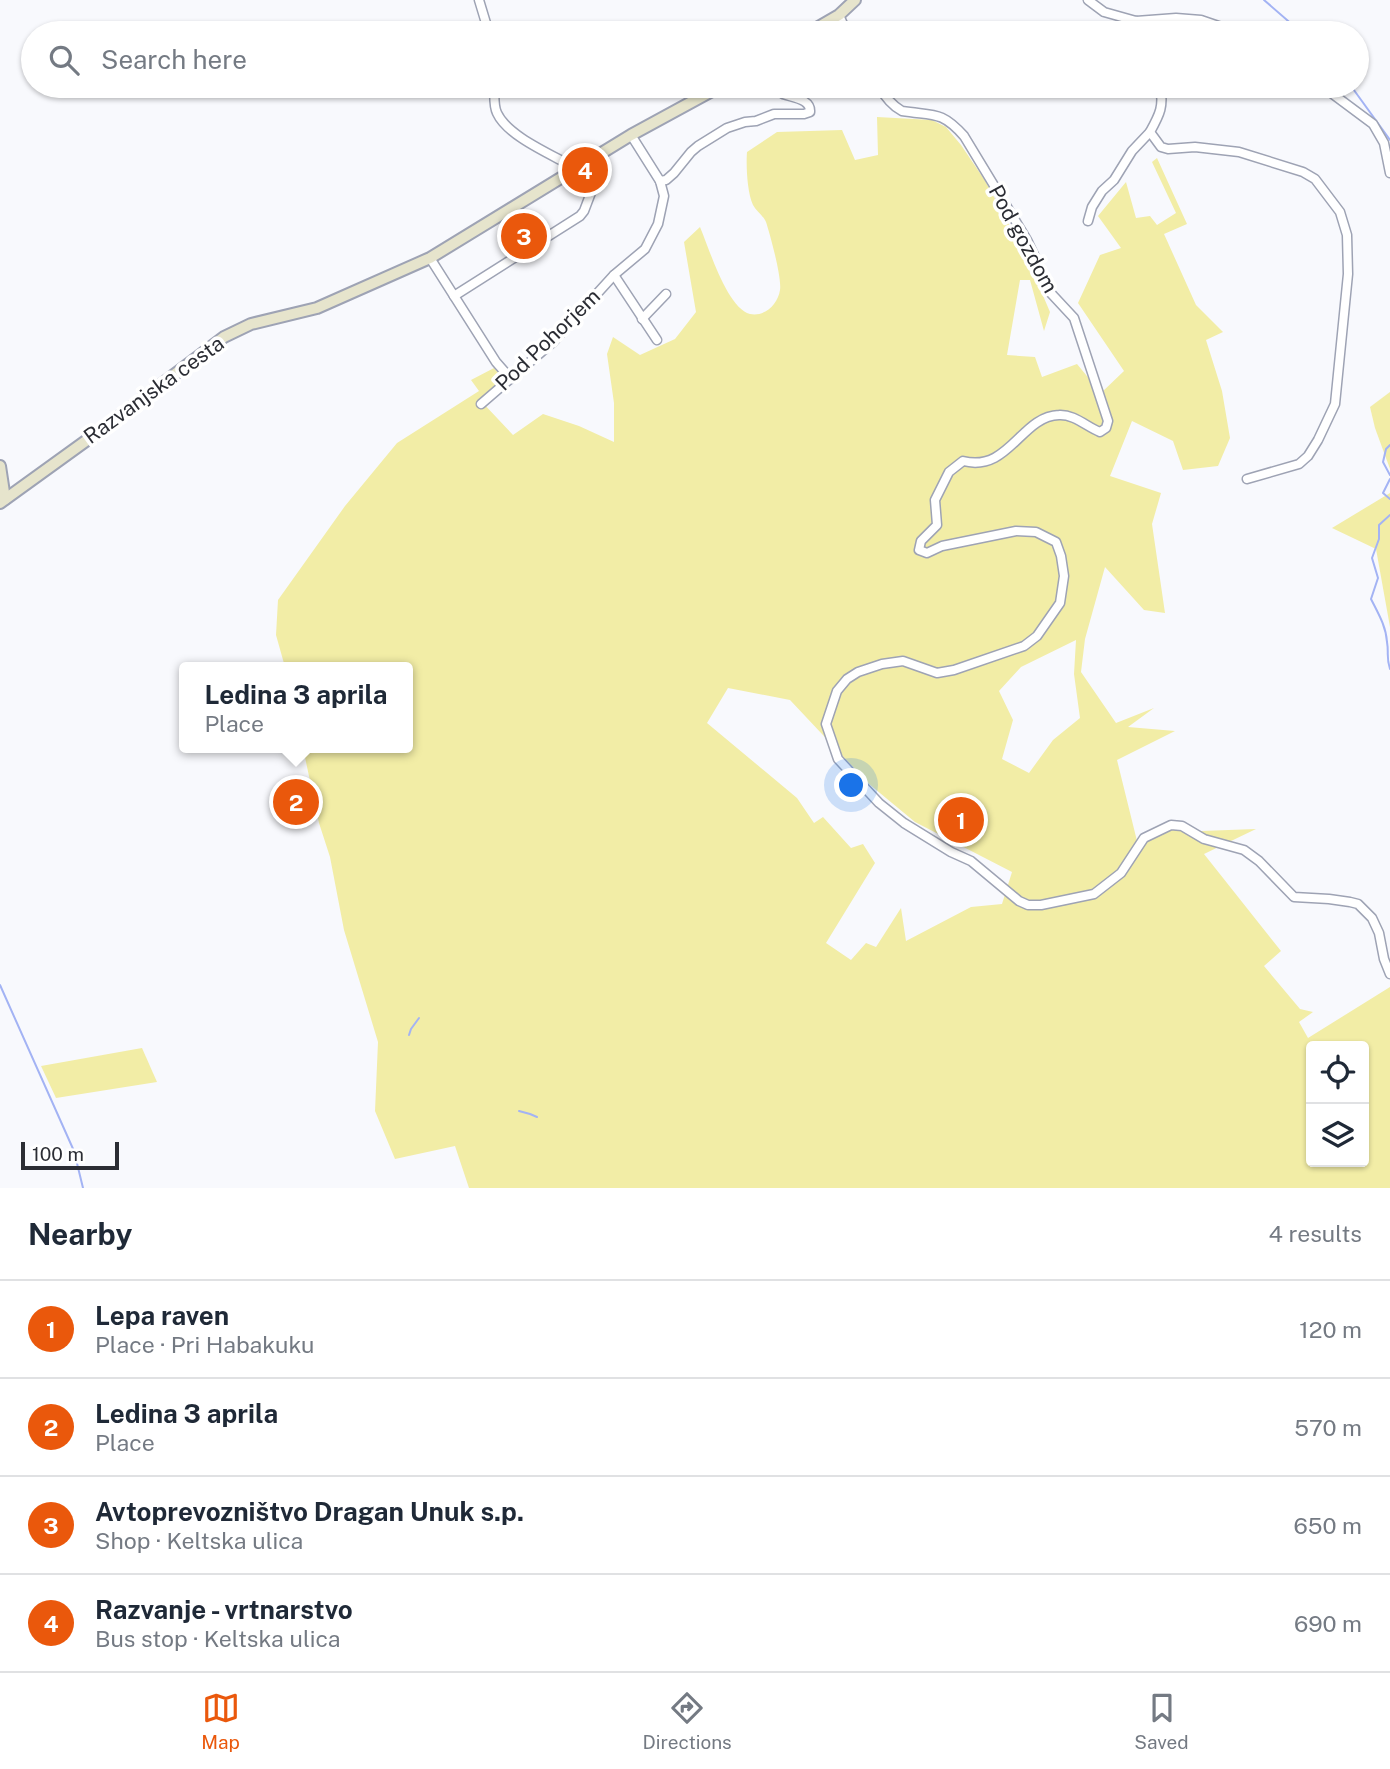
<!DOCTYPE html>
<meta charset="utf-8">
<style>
:root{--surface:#fff;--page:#f2f2f3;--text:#1f2937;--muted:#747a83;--line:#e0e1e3;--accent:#ea580c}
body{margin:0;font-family:"Public Sans",sans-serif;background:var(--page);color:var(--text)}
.controls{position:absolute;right:21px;bottom:21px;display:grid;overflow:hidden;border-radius:7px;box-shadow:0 2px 5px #0004}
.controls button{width:63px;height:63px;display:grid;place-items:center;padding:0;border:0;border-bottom:2px solid var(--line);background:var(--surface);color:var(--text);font:35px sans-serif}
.scale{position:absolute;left:21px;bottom:18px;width:98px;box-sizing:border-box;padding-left:7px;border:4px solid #2b2d34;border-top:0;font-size:19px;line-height:24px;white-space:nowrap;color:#2b2d34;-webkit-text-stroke:5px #fff;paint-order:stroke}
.you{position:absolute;left:852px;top:786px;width:24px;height:24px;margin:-18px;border:5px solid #fff;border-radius:50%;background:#1a73e8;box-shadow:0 0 0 10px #1a73e833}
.badge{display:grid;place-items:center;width:46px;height:46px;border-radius:50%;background:var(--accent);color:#fff;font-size:23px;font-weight:700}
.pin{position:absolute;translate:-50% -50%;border:4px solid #fff;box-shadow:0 2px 7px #0006}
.popup{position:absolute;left:179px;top:662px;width:234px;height:91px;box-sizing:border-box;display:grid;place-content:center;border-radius:7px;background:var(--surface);filter:drop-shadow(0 2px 5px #0005);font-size:23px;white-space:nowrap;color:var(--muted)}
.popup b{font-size:26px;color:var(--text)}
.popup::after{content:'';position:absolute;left:50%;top:100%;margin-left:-14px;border:14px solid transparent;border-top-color:var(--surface)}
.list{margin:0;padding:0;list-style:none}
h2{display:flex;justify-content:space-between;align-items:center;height:91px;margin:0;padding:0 28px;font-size:30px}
h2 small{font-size:23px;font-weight:400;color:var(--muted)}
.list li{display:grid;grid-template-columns:46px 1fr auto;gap:21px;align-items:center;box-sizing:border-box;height:98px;padding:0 28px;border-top:2px solid var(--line)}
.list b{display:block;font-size:26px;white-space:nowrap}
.list p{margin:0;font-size:23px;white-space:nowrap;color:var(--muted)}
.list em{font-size:23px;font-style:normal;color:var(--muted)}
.icon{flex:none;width:38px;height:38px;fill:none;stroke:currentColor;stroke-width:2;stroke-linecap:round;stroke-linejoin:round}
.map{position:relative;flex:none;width:1390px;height:1188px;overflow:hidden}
.search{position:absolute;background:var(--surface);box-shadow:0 2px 5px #0004;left:21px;right:21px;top:21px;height:77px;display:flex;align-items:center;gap:18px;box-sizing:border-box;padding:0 24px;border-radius:38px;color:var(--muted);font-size:26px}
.sheet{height:483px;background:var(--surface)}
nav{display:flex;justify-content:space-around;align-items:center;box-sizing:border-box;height:98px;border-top:2px solid var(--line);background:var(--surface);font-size:19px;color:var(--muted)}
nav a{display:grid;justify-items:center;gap:4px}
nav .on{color:var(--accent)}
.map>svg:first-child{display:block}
</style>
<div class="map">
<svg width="1390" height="1188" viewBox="0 0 1390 1188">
<rect width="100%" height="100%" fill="#f8f9fd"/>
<g fill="#f2eda6" fill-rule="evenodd">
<path d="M 877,117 L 932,120 L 946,127 L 961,145 L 984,179 L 1024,251 L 1050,312 L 1044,331 L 1030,280 L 1020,280 L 1007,355 L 1035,357 L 1042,377 L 1077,364 L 1101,393 L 1124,371 L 1078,303 L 1100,255 L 1121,248 L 1098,216 L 1126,182 L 1136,218 L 1150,216 L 1157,225 L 1176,213 L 1152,162 L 1157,158 L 1187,224 L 1164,234 L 1196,305 L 1223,332 L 1206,340 L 1222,391 L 1230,438 L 1218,466 L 1183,470 L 1173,441 L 1132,421 L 1110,476 L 1161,493 L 1152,524 L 1165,613 L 1144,610 L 1105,567 L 1085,639 L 1081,672 L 1116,723 L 1154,708 L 1128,727 L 1175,731 L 1117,760 L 1138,845 L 1161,826 L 1201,831 L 1256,829 L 1204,854 L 1281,951 L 1264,966 L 1300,1009 L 1313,1012 L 1299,1022 L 1308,1038 L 1390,987 L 1390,1188 L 469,1188 L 455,1146 L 395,1159 L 375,1111 L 378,1042 L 344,930 L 330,857 L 319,823 L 303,748 L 408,748 L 408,667 L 285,667 L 276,635 L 278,600 L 345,506 L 397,443 L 479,391 L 471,380 L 494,368 L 504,380 L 481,401 L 513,435 L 543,414 L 579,426 L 614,442 L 614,403 L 607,354 L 613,337 L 640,355 L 675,339 L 696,312 L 684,242 L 700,227 C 709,248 727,308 750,314 C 765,317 778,304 780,290 C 782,278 770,234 766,222 C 763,215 756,211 753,205 C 747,192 746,165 747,152 L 777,132 L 842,130 L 855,160 L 878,155 ZM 1076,640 L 1074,674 L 1080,718 L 1053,740 L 1029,773 L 1002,759 L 1013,720 L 999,691 L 1021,667 ZM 728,688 L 790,700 L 869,784 L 915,822 L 1012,872 L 1002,904 L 971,907 L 906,941 L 901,908 L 876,947 L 866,943 L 851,960 L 826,943 L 875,863 L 863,844 L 851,848 L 823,817 L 814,823 L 797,798 L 707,723 ZM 1311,1046 L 1364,1046 L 1364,1162 L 1311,1162 Z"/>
<polygon points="1390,392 1390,469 1375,428 1370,407"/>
<polygon points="1390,493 1390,627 1376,549 1332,528"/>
<polygon points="142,1048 157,1082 56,1098 41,1066"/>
</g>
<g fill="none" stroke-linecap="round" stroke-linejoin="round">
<g stroke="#a3b3f4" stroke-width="2">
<polyline points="1264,0 1302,33"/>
<polyline points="1351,86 1390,140"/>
<polyline points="1390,445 1386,449 1383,462 1390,475"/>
<polyline points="1390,479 1383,493 1390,499"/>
<path d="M 1390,515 L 1379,525 L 1379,539 L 1372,558 L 1378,578 L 1371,599 C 1378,613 1386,626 1387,642 C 1389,653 1386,657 1390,669"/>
<polyline points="0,985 74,1151 83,1188"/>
<polyline points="409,1035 411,1029 419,1018"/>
<polyline points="519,1111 530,1114 537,1117"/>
</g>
<g stroke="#9ea3b4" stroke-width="11">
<g id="street">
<polyline points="479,0 489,33"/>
<polyline points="1088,0 1104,12 1136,21 1176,18 1201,20 1239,33"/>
<polyline points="839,15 847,33"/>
<polyline points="1136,21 1144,28 1145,33"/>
<path d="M 494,86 C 495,94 493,105 497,113 C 508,137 553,155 577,169"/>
<path d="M 879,86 C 885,97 891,105 902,111 C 933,116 941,110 964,136 L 1027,240 L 1036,259 L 1042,282 L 1047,289 L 1074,318 L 1108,421 L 1106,428 L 1100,432 C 1087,427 1074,414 1059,415 C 1021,416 1009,473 963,461 L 949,472 L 935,500 L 937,525 L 921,541 L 919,550 L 927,553 L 942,546 L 1016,531 L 1036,532 L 1056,542 L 1061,556 L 1064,576 L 1060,603 L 1037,636 L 1024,646 L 954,670 L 937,673 L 903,661 L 882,664 L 858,672 L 847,679 L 837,691 L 826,724 L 838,759 L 879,803 L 904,823 L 951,852 L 971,861 L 1019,901 L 1028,905 L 1041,905 L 1094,894 L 1121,873 L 1144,838 L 1171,825 L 1182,826 L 1204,839 L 1244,850 L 1259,861 L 1294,897 L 1329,899 L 1350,902 L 1358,904 L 1372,918 L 1379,933 L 1384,959 L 1390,974"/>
<path d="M 1160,86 C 1164,106 1160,114 1150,132 L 1161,147 L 1168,149 L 1195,147 L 1239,152 L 1303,172 L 1315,179 L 1340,212 L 1347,235 L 1348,274 L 1335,404 L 1318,440 L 1308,456 L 1299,464 L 1247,479"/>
<polyline points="1322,86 1373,124 1384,143 1390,173"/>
<path d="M 660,181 L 666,180 L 674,173 L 691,152 L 698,146 L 727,128 L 745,122 L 756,121 L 774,114 L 804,114 L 810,112 C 811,99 794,98 783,94 L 783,88 L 787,86"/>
<polyline points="1088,221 1092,207 1102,191 1114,180 1132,151 1150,132"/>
<polyline points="430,258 496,362 511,379"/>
<polyline points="614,275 657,340"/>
<polyline points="454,296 580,216 584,211 595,182 579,167"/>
<polyline points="642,319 666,294"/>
<polyline points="481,404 553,342 614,275 645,249 658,224 664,196 660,181 631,135"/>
</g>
</g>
<g stroke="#9ea3b4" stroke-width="14">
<g id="secondary">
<polyline points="808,33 839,15 855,0"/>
<polyline points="0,466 5,499"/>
<polyline points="0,503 101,430 224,337 251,324 317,308 430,258 631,135 721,86"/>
</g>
</g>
<use href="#street" stroke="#fff" stroke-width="8"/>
<use href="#secondary" stroke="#e6e4cc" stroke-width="10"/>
</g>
<g text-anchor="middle" stroke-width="7" stroke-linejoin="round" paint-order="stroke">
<g font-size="21" fill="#2b2d34" stroke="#fff">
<text transform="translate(1023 239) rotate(61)" y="7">Pod gozdom</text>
<text transform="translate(548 340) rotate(-44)" y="7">Pod Pohorjem</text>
<text transform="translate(154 390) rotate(-36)" y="7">Razvanjska cesta</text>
</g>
</g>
</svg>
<div class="controls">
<button><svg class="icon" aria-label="locate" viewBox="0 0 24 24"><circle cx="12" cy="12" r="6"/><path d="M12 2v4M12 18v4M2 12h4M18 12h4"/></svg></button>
<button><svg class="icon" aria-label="layers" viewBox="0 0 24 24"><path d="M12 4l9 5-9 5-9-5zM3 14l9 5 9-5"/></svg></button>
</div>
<div class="scale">100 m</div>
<div class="you"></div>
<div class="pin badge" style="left:961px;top:820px">1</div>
<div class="pin badge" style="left:296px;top:802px">2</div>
<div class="popup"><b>Ledina 3 aprila</b>Place</div>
<div class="pin badge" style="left:524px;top:236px">3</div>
<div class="pin badge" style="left:585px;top:170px">4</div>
<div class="search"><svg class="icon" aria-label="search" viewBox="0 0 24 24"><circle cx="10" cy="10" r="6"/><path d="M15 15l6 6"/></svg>Search here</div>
</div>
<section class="sheet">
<h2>Nearby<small>4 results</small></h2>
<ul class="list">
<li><span class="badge">1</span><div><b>Lepa raven</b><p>Place · Pri Habakuku</p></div><em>120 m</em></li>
<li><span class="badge">2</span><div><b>Ledina 3 aprila</b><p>Place</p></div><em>570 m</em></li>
<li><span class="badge">3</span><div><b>Avtoprevozništvo Dragan Unuk s.p.</b><p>Shop · Keltska ulica</p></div><em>650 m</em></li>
<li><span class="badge">4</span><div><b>Razvanje - vrtnarstvo</b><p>Bus stop · Keltska ulica</p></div><em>690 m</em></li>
</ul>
</section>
<nav>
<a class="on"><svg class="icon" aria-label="map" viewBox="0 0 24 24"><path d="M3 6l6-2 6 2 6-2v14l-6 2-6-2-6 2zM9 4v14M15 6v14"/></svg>Map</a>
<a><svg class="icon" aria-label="directions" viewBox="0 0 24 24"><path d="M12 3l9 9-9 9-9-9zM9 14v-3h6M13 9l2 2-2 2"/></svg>Directions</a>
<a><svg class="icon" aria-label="saved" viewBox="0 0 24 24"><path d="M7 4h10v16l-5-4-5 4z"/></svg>Saved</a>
</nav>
